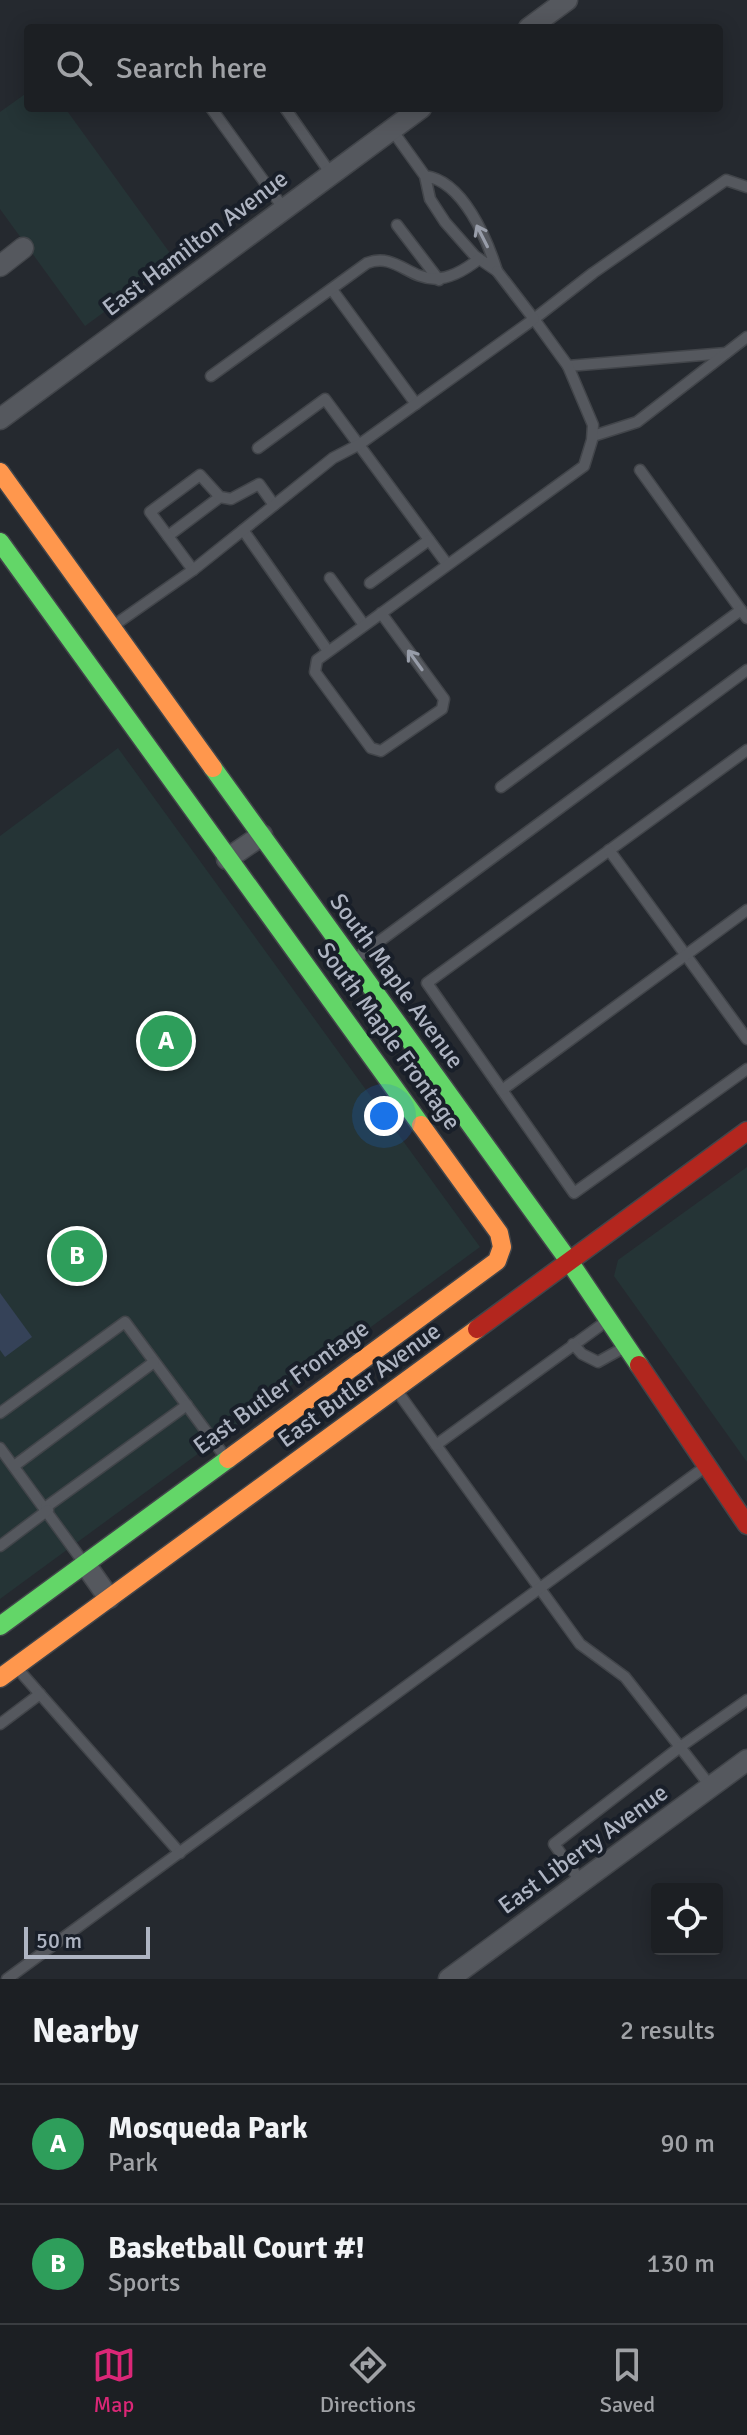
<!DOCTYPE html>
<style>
:root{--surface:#1c1f23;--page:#292c30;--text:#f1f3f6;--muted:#a0a2a6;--line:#3a3d41;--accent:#db2777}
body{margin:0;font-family:Signika,sans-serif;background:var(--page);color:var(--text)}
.controls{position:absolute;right:24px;bottom:24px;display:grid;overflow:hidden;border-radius:8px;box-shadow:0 4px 20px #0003}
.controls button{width:72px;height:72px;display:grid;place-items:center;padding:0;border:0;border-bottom:2px solid var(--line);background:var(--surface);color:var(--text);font:40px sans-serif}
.scale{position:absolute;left:24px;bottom:20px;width:126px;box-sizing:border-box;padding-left:8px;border:4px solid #aeb4c2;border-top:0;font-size:22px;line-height:28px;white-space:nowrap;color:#aeb4c2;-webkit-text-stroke:6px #191f29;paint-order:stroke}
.you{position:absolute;left:384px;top:1116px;width:28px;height:28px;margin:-20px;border:6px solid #fff;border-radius:50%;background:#1a73e8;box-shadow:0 0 0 12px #1a73e833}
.badge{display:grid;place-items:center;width:52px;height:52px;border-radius:50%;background:var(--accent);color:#fff;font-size:26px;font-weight:700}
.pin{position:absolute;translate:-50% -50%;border:4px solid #fff;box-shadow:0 2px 8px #0006}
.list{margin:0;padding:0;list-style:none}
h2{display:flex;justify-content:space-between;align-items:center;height:104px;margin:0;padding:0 32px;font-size:34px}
h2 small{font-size:26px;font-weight:400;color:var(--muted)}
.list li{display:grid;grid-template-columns:52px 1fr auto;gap:24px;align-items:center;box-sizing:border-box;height:120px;padding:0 32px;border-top:2px solid var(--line)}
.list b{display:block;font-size:30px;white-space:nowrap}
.list p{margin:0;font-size:26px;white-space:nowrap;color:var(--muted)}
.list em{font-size:26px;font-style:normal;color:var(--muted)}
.icon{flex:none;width:44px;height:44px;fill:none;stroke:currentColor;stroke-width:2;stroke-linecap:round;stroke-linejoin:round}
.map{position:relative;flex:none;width:747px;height:1979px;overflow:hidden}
.search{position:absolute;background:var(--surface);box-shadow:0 4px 20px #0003;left:24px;right:24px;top:24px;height:88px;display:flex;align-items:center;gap:20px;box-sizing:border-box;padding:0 28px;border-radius:8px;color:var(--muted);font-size:30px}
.sheet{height:344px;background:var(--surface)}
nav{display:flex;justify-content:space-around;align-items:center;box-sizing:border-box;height:112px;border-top:2px solid var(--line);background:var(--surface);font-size:22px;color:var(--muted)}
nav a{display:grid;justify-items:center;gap:4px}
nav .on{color:var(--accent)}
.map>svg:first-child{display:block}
</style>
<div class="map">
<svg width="747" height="1979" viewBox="0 0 747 1979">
<rect width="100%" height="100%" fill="#25292f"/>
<g fill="#253436">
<polygon points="28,92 28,108 65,108 175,260 85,326 0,209 0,112"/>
<polygon points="118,748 480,1247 0,1599 0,836"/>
<polygon points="747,1167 747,1462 614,1276 618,1260"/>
</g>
<polygon fill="#354258" points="0,1293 32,1337 5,1357 0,1350"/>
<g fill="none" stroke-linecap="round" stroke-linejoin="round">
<g stroke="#42454a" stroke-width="13">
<g id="lane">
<polyline points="211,108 284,209"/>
<polyline points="285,108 331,174"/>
<path d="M 392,130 L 425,176 L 430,199 L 445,222 L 475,256 L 497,271 C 487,239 463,181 425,176"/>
<polyline points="397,225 439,280"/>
<polyline points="333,291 416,404"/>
<polyline points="568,366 726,353"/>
<path d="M 211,376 L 367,263 C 407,248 417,308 479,259"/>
<polyline points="593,436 637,422 747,337"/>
<polyline points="258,448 325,399 447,564"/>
<polyline points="640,470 741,610"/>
<polyline points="243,530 328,651"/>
<polyline points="168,536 220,497"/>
<polyline points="193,570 150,512 200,475 220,497 231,499 259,484 274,505"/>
<polyline points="330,578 364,625"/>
<polyline points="370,583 429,540"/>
<polyline points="381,613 444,699 442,709 381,751 371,748 315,672 317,660 584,466 592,440 593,425 568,366 534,319 593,273 726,180 747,187"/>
<polyline points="113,626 193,570 333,458 360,444 534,319 497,271"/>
<polyline points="747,750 427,983 574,1193 747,1069"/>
<polyline points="501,787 741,610 747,618"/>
<polyline points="609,850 747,1039"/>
<polyline points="354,960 747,670"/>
<polyline points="502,1090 747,910"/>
<polyline points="608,1320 436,1445 580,1644 625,1677 680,1747 747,1700"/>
<polyline points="573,1344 582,1354 598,1362 625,1347"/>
<polyline points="397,1391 436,1445"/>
<polyline points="0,1413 125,1322 226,1458"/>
<polyline points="0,1448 84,1563"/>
<polyline points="14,1466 154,1362"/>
<polyline points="46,1507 187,1405"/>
<polyline points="0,1546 48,1510"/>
<polyline points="17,1668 180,1853"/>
<polyline points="0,1724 40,1694"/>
<polyline points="581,1882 554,1844 680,1747 711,1787"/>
<polyline points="7,1979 705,1467"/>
</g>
</g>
<g stroke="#42454a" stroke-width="23">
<g id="street">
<polyline points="529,28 567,0"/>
<polyline points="0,266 23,248"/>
<polyline points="0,419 421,108"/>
<polyline points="227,859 262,835"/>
<polyline points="85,1564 109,1598"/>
<polyline points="449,1979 747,1760"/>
</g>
</g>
<g stroke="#42454a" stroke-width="21">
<g id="fast">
<polyline points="0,542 421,1125"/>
<polyline points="213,768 569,1261 639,1365"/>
<polyline points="0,1626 228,1459"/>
</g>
</g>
<g stroke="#42454a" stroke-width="21">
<g id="slow">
<polyline points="0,472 213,768"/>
<polyline points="228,1459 497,1261 502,1247 499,1233 421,1125"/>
<polyline points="0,1678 477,1329"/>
</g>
</g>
<g stroke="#42454a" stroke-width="21">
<g id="jam">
<polyline points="477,1329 747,1131"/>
<polyline points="639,1365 747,1525"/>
</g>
</g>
<use href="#lane" stroke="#55585e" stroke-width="10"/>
<use href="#street" stroke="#55585e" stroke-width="20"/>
<use href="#fast" stroke="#63d668" stroke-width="18"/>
<use href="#slow" stroke="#ff974d" stroke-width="18"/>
<use href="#jam" stroke="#b3261e" stroke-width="18"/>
</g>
<defs><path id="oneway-shaft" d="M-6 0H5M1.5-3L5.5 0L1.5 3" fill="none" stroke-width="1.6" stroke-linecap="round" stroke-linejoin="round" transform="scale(2)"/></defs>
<g stroke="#989da9">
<use href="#oneway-shaft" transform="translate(482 236) rotate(-117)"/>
<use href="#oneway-shaft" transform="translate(415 660) rotate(-126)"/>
</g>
<g text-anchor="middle" stroke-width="8" stroke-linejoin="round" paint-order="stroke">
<g font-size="24" fill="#aeb4c2" stroke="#191f29">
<text transform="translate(195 243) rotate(-37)" y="8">East Hamilton Avenue</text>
<text transform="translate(397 981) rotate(54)" y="8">South Maple Avenue</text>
<text transform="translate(389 1036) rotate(54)" y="8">South Maple Frontage</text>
<text transform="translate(359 1385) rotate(-36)" y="8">East Butler Avenue</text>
<text transform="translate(281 1387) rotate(-36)" y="8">East Butler Frontage</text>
<text transform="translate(583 1849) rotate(-36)" y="8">East Liberty Avenue</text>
</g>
</g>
</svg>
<div class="controls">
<button><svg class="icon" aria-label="locate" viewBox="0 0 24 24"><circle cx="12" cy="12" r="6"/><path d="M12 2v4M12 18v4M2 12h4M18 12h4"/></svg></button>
</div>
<div class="scale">50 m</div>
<div class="you"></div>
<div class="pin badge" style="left:166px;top:1041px;background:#2e9e5b">A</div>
<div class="pin badge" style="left:77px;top:1256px;background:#2e9e5b">B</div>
<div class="search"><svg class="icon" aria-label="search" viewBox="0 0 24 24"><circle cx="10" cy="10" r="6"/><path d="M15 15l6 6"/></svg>Search here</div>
</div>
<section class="sheet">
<h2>Nearby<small>2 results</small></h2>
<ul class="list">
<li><span class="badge" style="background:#2e9e5b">A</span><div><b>Mosqueda Park</b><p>Park</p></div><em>90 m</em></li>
<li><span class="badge" style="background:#2e9e5b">B</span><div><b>Basketball Court #!</b><p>Sports</p></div><em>130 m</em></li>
</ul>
</section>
<nav>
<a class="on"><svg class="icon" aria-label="map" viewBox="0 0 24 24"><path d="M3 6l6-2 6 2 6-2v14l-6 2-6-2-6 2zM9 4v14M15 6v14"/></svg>Map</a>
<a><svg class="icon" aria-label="directions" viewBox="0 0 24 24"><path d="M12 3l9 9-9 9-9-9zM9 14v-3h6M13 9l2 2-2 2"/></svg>Directions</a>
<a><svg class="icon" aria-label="saved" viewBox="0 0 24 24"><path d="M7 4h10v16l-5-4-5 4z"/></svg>Saved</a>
</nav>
